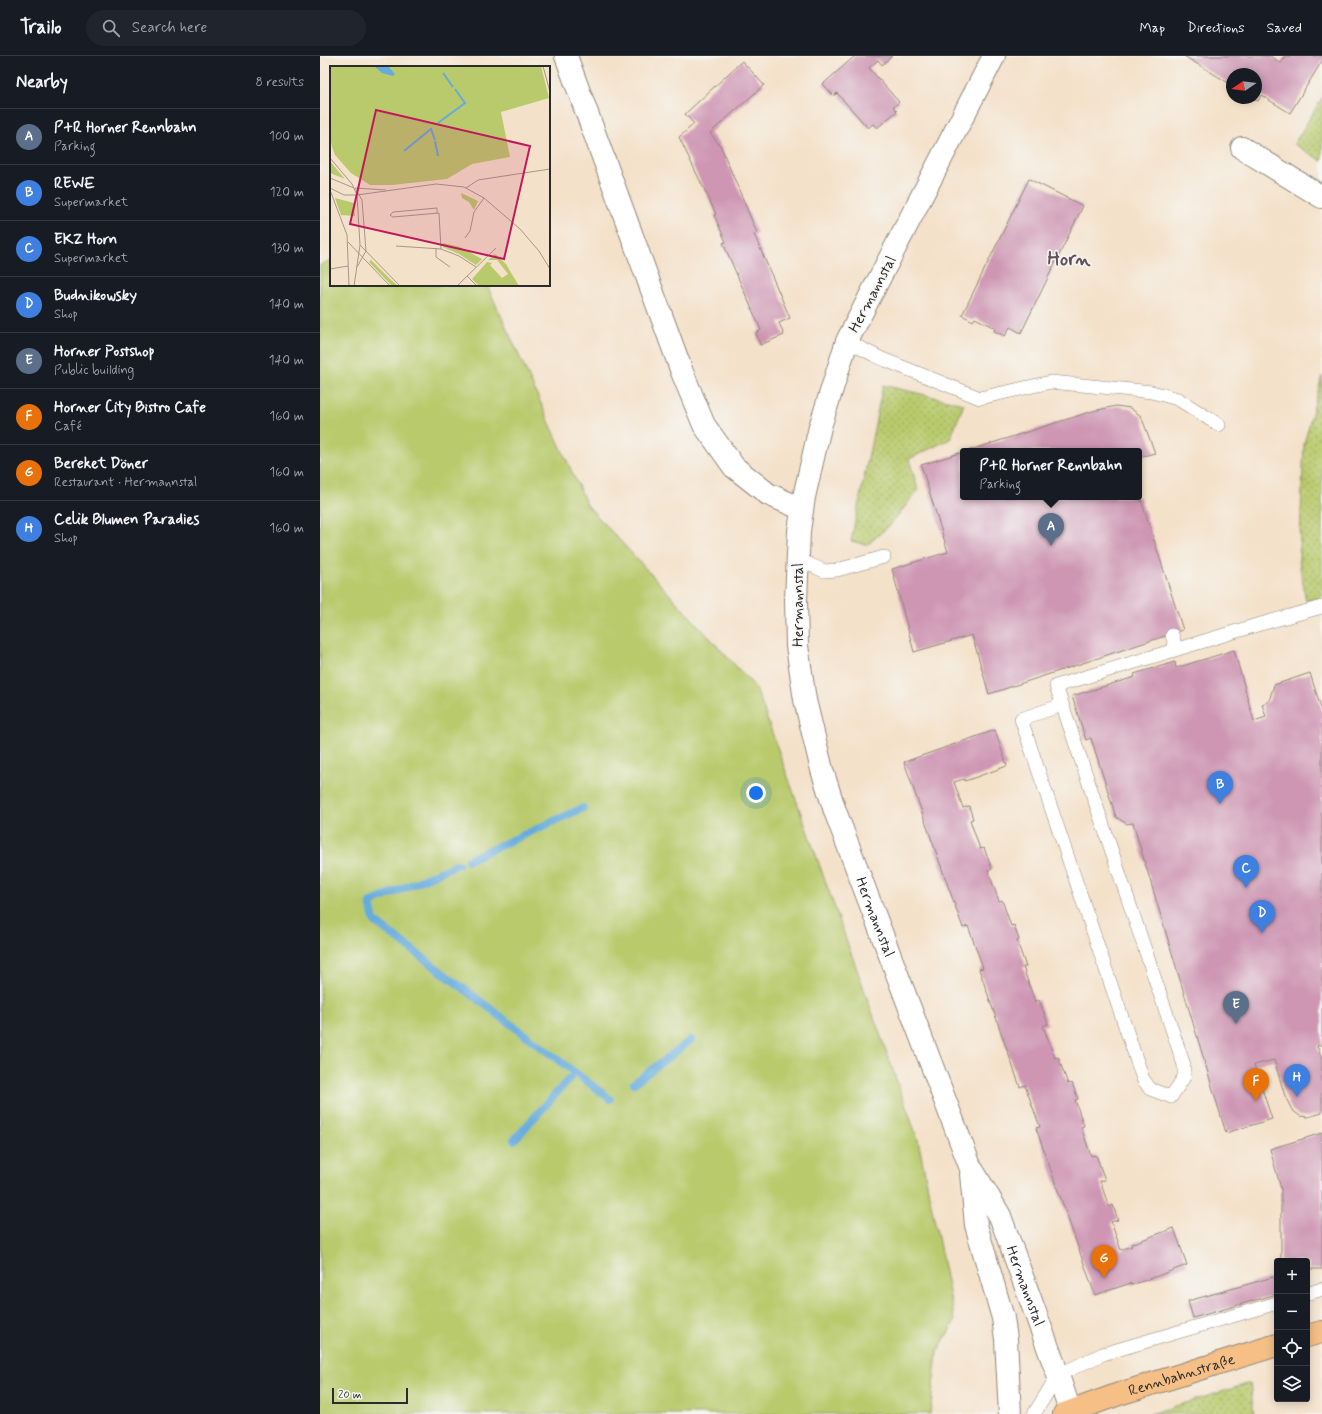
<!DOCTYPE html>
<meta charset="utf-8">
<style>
:root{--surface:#171b24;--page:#20242c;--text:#f1f3f6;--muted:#9ea1a6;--line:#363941;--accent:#7c3aed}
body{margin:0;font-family:Mynerve,sans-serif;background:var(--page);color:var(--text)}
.controls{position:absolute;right:12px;bottom:12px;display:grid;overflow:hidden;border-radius:4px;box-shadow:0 2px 10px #0003}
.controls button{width:36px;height:36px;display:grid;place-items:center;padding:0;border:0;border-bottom:1px solid var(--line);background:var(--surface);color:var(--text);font:20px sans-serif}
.compass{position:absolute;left:906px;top:12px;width:36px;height:36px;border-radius:50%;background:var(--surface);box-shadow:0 2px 10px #0003;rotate:257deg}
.scale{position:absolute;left:12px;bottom:10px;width:76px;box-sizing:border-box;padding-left:4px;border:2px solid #2b2b2b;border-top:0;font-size:11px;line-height:14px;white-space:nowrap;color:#2b2b2b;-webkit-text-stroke:3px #f6f6f2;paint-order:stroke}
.you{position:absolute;left:436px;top:737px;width:14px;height:14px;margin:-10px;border:3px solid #fff;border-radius:50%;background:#1a73e8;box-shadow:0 0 0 6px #1a73e833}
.badge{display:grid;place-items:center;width:26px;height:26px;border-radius:50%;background:var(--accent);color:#fff;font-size:13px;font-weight:700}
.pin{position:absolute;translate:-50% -33px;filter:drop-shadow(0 1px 2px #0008)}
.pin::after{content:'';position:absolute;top:21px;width:14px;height:12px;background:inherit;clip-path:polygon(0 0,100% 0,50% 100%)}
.popup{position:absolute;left:640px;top:392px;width:182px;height:52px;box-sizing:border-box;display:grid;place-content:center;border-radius:4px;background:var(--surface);filter:drop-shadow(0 1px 3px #0005);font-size:13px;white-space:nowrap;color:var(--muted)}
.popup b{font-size:15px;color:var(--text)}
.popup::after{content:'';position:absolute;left:50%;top:100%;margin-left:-8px;border:8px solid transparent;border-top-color:var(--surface)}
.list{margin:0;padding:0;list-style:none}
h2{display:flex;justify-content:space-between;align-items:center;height:52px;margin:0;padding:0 16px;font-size:17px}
h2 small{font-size:13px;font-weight:400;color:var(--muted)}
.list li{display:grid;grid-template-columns:26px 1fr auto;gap:12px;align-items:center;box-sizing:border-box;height:56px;padding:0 16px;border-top:1px solid var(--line)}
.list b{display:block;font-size:15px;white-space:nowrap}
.list p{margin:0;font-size:13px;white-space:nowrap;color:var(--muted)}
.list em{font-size:13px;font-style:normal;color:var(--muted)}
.icon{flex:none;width:22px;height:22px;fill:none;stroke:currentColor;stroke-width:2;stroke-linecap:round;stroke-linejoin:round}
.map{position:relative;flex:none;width:1002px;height:1358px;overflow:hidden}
header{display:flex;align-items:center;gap:24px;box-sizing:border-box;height:56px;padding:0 20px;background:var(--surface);border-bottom:1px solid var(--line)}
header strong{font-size:19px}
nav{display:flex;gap:22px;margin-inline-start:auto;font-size:14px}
.search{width:280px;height:36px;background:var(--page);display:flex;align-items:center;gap:10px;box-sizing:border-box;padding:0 14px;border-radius:22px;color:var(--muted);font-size:15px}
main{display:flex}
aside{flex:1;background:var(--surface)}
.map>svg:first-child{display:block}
</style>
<header>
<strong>Trailo</strong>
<div class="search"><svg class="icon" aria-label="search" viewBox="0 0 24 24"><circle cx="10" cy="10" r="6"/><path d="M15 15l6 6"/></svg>Search here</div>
<nav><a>Map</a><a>Directions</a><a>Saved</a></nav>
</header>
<main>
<aside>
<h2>Nearby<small>8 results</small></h2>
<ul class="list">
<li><span class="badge" style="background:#5c6f8a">A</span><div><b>P+R Horner Rennbahn</b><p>Parking</p></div><em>100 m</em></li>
<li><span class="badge" style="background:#3f7fe0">B</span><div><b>REWE</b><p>Supermarket</p></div><em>120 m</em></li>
<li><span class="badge" style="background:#3f7fe0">C</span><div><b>EKZ Horn</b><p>Supermarket</p></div><em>130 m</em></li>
<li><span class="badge" style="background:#3f7fe0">D</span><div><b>Budnikowsky</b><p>Shop</p></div><em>140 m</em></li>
<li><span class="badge" style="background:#5c6f8a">E</span><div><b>Horner Postshop</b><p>Public building</p></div><em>140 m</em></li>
<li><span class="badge" style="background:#e8710a">F</span><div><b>Horner City Bistro Cafe</b><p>Café</p></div><em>160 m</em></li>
<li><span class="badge" style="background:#e8710a">G</span><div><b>Bereket Döner</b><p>Restaurant · Hermannstal</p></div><em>160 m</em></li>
<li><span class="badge" style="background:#3f7fe0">H</span><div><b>Celik Blumen Paradies</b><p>Shop</p></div><em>160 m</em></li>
</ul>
</aside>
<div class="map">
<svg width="1002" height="1358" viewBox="0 0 1002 1358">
<defs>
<pattern id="green-dots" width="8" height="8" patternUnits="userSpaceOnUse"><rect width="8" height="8" fill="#b9ca6d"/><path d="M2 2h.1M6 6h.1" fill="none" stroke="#97a45a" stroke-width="1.8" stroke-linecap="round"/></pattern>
</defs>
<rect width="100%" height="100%" fill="#f6f6f2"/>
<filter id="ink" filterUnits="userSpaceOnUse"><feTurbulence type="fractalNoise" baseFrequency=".025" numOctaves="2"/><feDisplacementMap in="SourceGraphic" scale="8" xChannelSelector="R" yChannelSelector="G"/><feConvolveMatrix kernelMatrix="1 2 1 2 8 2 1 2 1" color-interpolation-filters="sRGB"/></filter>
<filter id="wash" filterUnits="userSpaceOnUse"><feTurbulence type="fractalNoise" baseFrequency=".012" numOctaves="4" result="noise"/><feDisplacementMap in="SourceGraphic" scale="16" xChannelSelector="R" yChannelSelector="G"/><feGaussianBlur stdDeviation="0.9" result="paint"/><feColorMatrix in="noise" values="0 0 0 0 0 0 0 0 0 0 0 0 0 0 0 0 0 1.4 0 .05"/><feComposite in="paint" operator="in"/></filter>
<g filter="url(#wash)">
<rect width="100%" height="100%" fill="#f4e1c9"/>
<g fill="url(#green-dots)" stroke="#727a4c">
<polygon points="1002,42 1002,105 974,88"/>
<polygon points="1002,320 1002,541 986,545 979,504 984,388"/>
<polygon points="563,329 644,348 630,383 589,403 598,434 571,468 547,489 531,485"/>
<polygon points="930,1327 934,1358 830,1358"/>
</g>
<polygon fill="#b9ca6d" stroke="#727a4c" points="11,204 11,229 167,229 267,449 436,632 598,1084 635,1265 617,1296 610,1358 0,1358 0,209"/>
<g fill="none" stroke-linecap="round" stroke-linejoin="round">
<g stroke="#65abdb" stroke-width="8">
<polyline points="148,804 263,752"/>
<polyline points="138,808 50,847 54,865 290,1043"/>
<polyline points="314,1027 371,984"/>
<polyline points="194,1084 250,1022"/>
</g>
</g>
<g id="blocks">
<g fill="#ce96b3">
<polygon points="535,0 572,0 562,9 558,4 549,12 579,46 573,51 577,55 557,72 553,68 548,72 517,37 514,40 503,28"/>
<polygon points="864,0 950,0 961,7 965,0 1002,0 1002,5 970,57 941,39 938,45 933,42 936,42 936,18 912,18 912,29"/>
<polygon points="422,5 444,29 390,77 401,91 437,177 434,178 470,262 459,267 464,279 440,289 436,277 441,274 403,187 406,186 394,159 396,158 359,81 374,68 365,58"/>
<polygon points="709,123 763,150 701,277 690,271 685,280 674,275 675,272 655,262 653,265 642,259"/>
<polygon points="796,350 810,352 821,360 835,397 819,401 819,395 647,395 773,355"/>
<polygon points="643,396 643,441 820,441 863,574 669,638 652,579 594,596 572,513 628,496 601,409"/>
<polygon points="914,594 934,665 946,661 942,648 949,645 954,629 990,617 1002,655 1002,989 997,990 1002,1004 1002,1057 988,1061 980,1060 972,1054 965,1040 954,1004 934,1009 952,1063 906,1077 813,767 807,768 796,761 771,682 766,684 752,640 815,621 814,618 855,606 856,612"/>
<polygon points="675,674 687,710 645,725 644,723 634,726 643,752 649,750 653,763 650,764 660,793 664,792 672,813 668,815 679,845 682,844 691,870 694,869 699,884 697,885 706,911 703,911 715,946 719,944 724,957 728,968 723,970 735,1002 738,1001 748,1028 752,1027 758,1043 755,1044 764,1070 761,1071 771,1100 776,1099 785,1124 780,1125 789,1151 793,1149 798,1164 791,1166 801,1194 812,1190 811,1188 854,1172 867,1209 832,1222 811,1229 811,1227 775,1239 716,1072 720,1071 713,1052 705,1029 700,1031 659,913 663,912 656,892 648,870 643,872 584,706"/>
<polygon points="1002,1077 1002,1213 989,1213 989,1206 961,1205 961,1133 950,1093"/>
<polygon points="957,1220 957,1238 873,1262 868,1245"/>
</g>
</g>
</g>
<g filter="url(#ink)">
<use href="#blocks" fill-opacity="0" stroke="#90867a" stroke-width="1"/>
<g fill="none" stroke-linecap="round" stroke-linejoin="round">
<g stroke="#90867a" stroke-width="14">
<g id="service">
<polyline points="527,285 560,302 660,342 731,326 832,336 858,343 899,369"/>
<polyline points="478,503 504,515 517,514 564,501"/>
<polyline points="852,579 856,592"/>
<polyline points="742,649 701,663 823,1023 830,1033 851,1041 864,1021 864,1009 736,630 937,569 1002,551"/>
<polyline points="987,1238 1002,1233"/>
<polyline points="714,1358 738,1319 783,1298 957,1247"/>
</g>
</g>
<g stroke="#90867a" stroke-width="24">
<polyline id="minor" points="246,0 362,316 384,369 414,411 448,438 482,453"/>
</g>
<g stroke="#90867a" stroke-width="24">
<g id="tertiary">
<path id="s1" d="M 674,0 L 527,285 L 500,371 L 484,441 L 479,475 L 476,544 L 477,590 L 485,644 L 502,714 L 515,755 L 650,1110 L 680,1160 L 738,1319 L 750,1355"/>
<polyline points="922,92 1002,141"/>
<polyline points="651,1118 656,1169 683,1262 686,1283 690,1358"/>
</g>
</g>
<g stroke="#90867a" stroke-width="24">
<g id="primary">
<polyline points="987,1280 1002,1276"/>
<path id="s2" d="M 744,1358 L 799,1338 L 957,1289"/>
</g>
</g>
<use href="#service" stroke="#fff" stroke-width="13"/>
<use href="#minor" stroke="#fff" stroke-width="22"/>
<use href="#tertiary" stroke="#fff" stroke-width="22"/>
<use href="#primary" stroke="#f5bf86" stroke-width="22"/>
</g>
</g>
<g text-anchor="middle" stroke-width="3" stroke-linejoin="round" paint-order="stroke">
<g font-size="15" fill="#2b2b2b" stroke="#f6f6f2">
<text transform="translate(552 238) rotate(-62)" y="5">Hermannstal</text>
<text transform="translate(478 549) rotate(-90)" y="5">Hermannstal</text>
<text dy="5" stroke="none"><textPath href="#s1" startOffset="915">Hermannstal</textPath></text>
<text dy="5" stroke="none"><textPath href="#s1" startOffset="1314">Hermannstal</textPath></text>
<text dy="5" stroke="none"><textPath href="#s2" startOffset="124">Rennbahnstraße</textPath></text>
</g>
<g font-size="19" font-weight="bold" fill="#64505b" stroke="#f6f6f2">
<text x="749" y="209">Horn</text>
</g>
</g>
<g transform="translate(10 10)">
<rect width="220" height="220" fill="#f4e1c9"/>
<path d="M 0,95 L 8,105 L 15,113 L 0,107 ZM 131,127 L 148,135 L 144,144 L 139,136 L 132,132 ZM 5,132 L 24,137 L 25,150 L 11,149 ZM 113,177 L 130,181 L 152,193 L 146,199 L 129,188 L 113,181 ZM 165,188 L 176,198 L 189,220 L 149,220 L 142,213 L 157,196 L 162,197 L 160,199 L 172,212 L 178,208 L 167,194 L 158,194 ZM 41,194 L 60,213 L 68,220 L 62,220 L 39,196 Z" fill="#b9ca6d"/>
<path d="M 0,0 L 211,0 L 219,32 L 171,46 L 180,91 L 142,98 L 117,113 L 62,119 L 40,119 L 21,107 L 5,89 L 2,81 L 0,71 Z" fill="#b9ca6d"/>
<path d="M 44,0 L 58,0 L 65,8 L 63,10 L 52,7 Z" fill="#65abdb"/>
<path fill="none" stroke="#65abdb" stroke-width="2" d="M 113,7 L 123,21M 108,57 L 135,37 L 125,23M 105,75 L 108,90M 74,85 L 101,63 L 105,74"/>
<path fill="none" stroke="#a4988a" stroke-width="1" d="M 213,0 L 220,26M 0,92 L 22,118 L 27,129 L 30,179 L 24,220M 0,112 L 24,122M 0,122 L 14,129 L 27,129M 25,122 L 32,134 L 36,185 L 27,201M 25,122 L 56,124M 136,122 L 148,114 L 220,103M 0,124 L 17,169 L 19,220M 27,129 L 106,118 L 134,121 L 154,132 L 190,163 L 209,185 L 220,203M 60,149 L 63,151 L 109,147 L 111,183M 60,149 L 63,146 L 107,142 L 107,147M 135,172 L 140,165 L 144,146 L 154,132M 18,176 L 60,220M 30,179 L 70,220M 66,180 L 111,183 L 129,190 L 146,201M 106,182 L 106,191 L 120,201M 0,203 L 18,200M 137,210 L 147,220M 127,220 L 166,182"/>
<path fill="#c2185b" fill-opacity="0.15" stroke="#c2185b" stroke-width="2" d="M 46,44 L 200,80 L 174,193 L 20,158 Z"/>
<rect width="220" height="220" fill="none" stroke="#2b2b2b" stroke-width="2"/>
</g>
</svg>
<div class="controls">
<button>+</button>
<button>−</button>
<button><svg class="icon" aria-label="locate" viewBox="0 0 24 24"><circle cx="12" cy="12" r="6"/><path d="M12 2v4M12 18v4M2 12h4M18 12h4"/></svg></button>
<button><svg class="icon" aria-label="layers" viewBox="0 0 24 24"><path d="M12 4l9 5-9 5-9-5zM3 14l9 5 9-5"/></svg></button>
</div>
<svg class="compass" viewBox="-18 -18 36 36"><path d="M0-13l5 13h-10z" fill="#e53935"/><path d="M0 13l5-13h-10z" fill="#9ea1a6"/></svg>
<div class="scale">20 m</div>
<div class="you"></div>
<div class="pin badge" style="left:731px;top:490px;background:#5c6f8a">A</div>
<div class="popup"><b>P+R Horner Rennbahn</b>Parking</div>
<div class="pin badge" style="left:900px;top:748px;background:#3f7fe0">B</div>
<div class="pin badge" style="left:926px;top:832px;background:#3f7fe0">C</div>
<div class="pin badge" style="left:942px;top:877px;background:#3f7fe0">D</div>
<div class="pin badge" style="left:916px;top:968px;background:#5c6f8a">E</div>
<div class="pin badge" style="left:936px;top:1045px;background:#e8710a">F</div>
<div class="pin badge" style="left:784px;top:1222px;background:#e8710a">G</div>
<div class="pin badge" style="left:977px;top:1041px;background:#3f7fe0">H</div>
</div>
</main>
